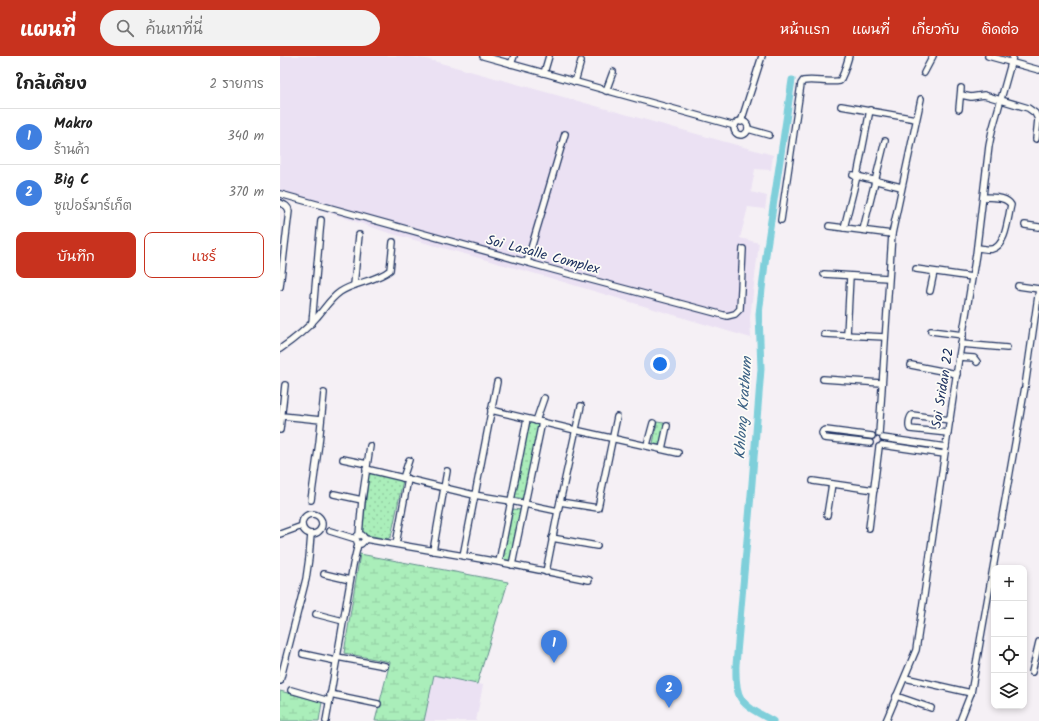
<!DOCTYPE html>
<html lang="th">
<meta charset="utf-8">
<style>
:root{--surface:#fff;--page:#f2f2f2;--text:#222;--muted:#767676;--line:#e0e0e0;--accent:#c8321e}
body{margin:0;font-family:Kalam,"Playpen Sans Thai",sans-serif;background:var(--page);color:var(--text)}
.controls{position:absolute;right:12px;bottom:12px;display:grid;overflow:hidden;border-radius:8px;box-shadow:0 2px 6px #0003}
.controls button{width:36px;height:36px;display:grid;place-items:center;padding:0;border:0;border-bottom:1px solid var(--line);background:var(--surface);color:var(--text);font:20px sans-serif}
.you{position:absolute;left:380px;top:308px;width:14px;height:14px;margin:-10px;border:3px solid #fff;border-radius:50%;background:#1a73e8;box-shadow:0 0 0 6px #1a73e833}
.badge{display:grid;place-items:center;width:26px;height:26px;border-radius:50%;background:var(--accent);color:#fff;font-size:13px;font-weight:700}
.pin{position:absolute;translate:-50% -33px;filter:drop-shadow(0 1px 2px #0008)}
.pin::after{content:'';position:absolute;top:21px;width:14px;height:12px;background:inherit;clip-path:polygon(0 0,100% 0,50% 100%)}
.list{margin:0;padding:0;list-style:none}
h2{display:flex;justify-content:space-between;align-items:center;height:52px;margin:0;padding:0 16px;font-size:17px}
h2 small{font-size:13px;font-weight:400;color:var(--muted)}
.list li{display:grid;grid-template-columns:26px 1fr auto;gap:12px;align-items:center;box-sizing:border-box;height:56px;padding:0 16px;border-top:1px solid var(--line)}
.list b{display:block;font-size:15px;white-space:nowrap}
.list p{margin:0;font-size:13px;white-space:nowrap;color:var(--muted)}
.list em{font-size:13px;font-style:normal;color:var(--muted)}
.actions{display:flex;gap:8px;padding:12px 16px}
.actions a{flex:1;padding:9px 0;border:1px solid var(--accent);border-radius:8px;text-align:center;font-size:14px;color:var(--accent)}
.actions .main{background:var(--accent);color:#fff}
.icon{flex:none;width:22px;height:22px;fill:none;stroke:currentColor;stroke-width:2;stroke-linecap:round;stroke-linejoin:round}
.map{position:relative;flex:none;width:759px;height:665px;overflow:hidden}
header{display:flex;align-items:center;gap:24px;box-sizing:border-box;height:56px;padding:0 20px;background:var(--accent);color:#fff}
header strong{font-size:19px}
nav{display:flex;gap:22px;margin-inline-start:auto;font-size:14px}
.search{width:280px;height:36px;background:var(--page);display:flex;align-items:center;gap:10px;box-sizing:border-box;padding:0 14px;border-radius:22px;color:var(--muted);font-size:15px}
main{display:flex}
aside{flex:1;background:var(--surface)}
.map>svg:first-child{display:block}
</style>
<header>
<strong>แผนที่</strong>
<div class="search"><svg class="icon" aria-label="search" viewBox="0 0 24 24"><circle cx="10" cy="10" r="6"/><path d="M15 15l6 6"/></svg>ค้นหาที่นี่</div>
<nav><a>หน้าแรก</a><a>แผนที่</a><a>เกี่ยวกับ</a><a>ติดต่อ</a></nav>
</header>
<main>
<aside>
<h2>ใกล้เคียง<small>2 รายการ</small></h2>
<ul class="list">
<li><span class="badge" style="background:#3f7fe0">1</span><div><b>Makro</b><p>ร้านค้า</p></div><em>340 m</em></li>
<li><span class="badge" style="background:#3f7fe0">2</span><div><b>Big C</b><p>ซูเปอร์มาร์เก็ต</p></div><em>370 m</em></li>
</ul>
<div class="actions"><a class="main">บันทึก</a><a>แชร์</a></div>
</aside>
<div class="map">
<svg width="759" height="665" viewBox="0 0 759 665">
<defs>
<pattern id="wetland-marsh" width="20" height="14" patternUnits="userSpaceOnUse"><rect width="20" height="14" fill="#aaeeba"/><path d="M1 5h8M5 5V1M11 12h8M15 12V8" fill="none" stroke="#92cca2"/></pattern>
<pattern id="park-dots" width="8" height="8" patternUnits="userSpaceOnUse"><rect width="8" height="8" fill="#aaeeba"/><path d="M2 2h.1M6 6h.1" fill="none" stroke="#92cca2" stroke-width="1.8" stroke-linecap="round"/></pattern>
</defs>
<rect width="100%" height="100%" fill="#f5f0f5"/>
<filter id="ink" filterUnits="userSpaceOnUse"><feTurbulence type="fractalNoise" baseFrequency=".025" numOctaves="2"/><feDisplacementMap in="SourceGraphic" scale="8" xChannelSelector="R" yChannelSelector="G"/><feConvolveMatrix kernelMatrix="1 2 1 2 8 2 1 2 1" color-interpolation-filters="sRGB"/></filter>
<g filter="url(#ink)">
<g fill="#ebe1f3">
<polygon points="0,0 128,0 146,3 493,99 491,114 475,113 471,136 487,140 485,153 468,151 460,182 479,187 470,262 471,282 260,219 106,176 24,148 0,142"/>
<polygon points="154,619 203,629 196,665 144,665"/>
</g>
<g fill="url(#wetland-marsh)" stroke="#628e8c">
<polygon points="80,498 228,526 197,628 154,619 144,665 95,665 110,606 64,597"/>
<polygon points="0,635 42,646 39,665 0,665"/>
</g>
<g fill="url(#park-dots)" stroke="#628e8c">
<polygon points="249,366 259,368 244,443 234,441"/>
<polygon points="377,366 384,367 380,389 373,388"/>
<polygon points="89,417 123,424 111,481 107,483 82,478"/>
<polygon points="233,453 241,454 230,506 222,504"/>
</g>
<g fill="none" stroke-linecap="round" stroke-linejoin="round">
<path stroke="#7fcfda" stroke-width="7" d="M 493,665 C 461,648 455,646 456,609 L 472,427 L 481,313 L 479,258 L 487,191 L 512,24"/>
<g stroke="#1b2f5e" stroke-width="8">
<g id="street">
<polyline points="203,0 455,70"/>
<polyline points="708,0 759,14"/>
<polyline points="231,8 234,0"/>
<polyline points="264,17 269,0"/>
<polyline points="644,17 653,0"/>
<polyline points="295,26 301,5"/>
<polyline points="326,35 333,16"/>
<polyline points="681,39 691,41 704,39 748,52 755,57 758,63 756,83"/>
<polyline points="561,50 636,63"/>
<polyline points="679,53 681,32"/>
<circle cx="461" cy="72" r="7"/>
<polyline points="461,66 482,0"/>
<polyline points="468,73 489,79"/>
<polyline points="573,119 621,131"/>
<polyline points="0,138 274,214 447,260 455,258 460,253 463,193"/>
<path d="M 0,147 C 5,149 8,150 9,155 L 0,231"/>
<path d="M 501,164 L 521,28 L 523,25 C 535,23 548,27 560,25 L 564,16 L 569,0"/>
<polyline points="745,169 759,171"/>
<polyline points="549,170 612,178"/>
<polyline points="564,172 577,120 590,54"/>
<polyline points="583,174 605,85"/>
<path d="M 697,192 C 702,192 708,194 712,193 C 726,191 728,160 731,149 C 726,140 712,142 703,141"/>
<polyline points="247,206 285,78"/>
<polyline points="636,213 692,221"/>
<polyline points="544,218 608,222"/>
<polyline points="74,229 79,179"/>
<polyline points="738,230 759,233"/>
<polyline points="650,235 654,216"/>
<polyline points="32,267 41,164"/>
<polyline points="651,275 683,279"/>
<polyline points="544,278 605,281"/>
<polyline points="567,279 570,220"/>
<polyline points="681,288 727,292"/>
<path d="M 0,293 C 13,284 27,273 37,261 C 45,252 50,243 60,236 C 75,226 97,225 110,214 L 113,186"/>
<polyline points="679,301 694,302 697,306"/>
<polyline points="631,309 677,318"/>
<polyline points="543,323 601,327"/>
<polyline points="211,354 295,374 398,397"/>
<polyline points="2,360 41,364"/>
<polyline points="256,365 264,342"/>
<polyline points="0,374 5,329"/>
<path d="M 668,377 L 630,373 C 628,370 629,362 632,359 L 670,364"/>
<polyline points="599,378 612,178 641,43"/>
<polyline points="603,382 666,391"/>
<polyline points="590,387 544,382 542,377 543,375 546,374 592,380"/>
<polyline points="367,389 373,367"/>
<polyline points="602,389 664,398"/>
<polyline points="382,393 387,370"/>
<polyline points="63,403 87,408"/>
<polyline points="86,413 194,439 231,445 278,455"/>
<polyline points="123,422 129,404"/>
<polyline points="533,425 594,434"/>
<polyline points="54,438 82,444"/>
<polyline points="31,444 39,387 44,337"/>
<polyline points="280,446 318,452 337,361"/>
<circle cx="32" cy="468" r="10"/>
<polyline points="547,459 552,428"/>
<polyline points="589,472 599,391"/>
<polyline points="50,475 76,483 78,488 81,488 84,485 85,483 82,479 77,480 76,483"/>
<polyline points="0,478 22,470"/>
<polyline points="79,479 82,444 90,390"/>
<polyline points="272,482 317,490"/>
<polyline points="85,483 219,506 309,524"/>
<polyline points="116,488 128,423"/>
<polyline points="153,495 167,415"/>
<polyline points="183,500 217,326"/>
<polyline points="219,506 247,363"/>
<polyline points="232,509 262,366"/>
<polyline points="266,516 278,455 301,350"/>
<polyline points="44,518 70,524"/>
<polyline points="36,558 63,565"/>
<polyline points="23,598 56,605"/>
<polyline points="57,601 105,610"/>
<polyline points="752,616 759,586"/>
<polyline points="625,622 691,637"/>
<polyline points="0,625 26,523 29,502 31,478"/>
<polyline points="11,634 49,645"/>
<polyline points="50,638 98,648"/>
<polyline points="616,640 651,652"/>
<polyline points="46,665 73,509 78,488"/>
<polyline points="606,665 636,594 679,301 696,198 709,90 712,75 733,0"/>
<polyline points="680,665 691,637 745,331 759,233"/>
</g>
</g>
<use href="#street" stroke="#fdfcf7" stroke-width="5.5"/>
</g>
</g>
<g text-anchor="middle" stroke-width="3.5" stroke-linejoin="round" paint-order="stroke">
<g font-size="14" fill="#1b2f5e" stroke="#fdfcf7">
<text transform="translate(263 198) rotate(15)" y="5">Soi Lasalle Complex</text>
<text transform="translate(662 332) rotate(-81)" y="5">Soi Sridan 22</text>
</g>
<g font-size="15" font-style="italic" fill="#395f83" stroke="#fdfcf7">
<text transform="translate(463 352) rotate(-86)" y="5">Khlong Krathum</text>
</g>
</g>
</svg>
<div class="controls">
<button>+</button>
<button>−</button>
<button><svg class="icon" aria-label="locate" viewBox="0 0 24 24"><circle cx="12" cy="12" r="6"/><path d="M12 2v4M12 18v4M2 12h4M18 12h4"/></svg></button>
<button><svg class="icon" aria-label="layers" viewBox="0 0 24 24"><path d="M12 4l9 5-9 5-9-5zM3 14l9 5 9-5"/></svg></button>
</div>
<div class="you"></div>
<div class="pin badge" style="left:274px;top:607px;background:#3f7fe0">1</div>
<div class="pin badge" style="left:389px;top:652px;background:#3f7fe0">2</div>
</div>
</main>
